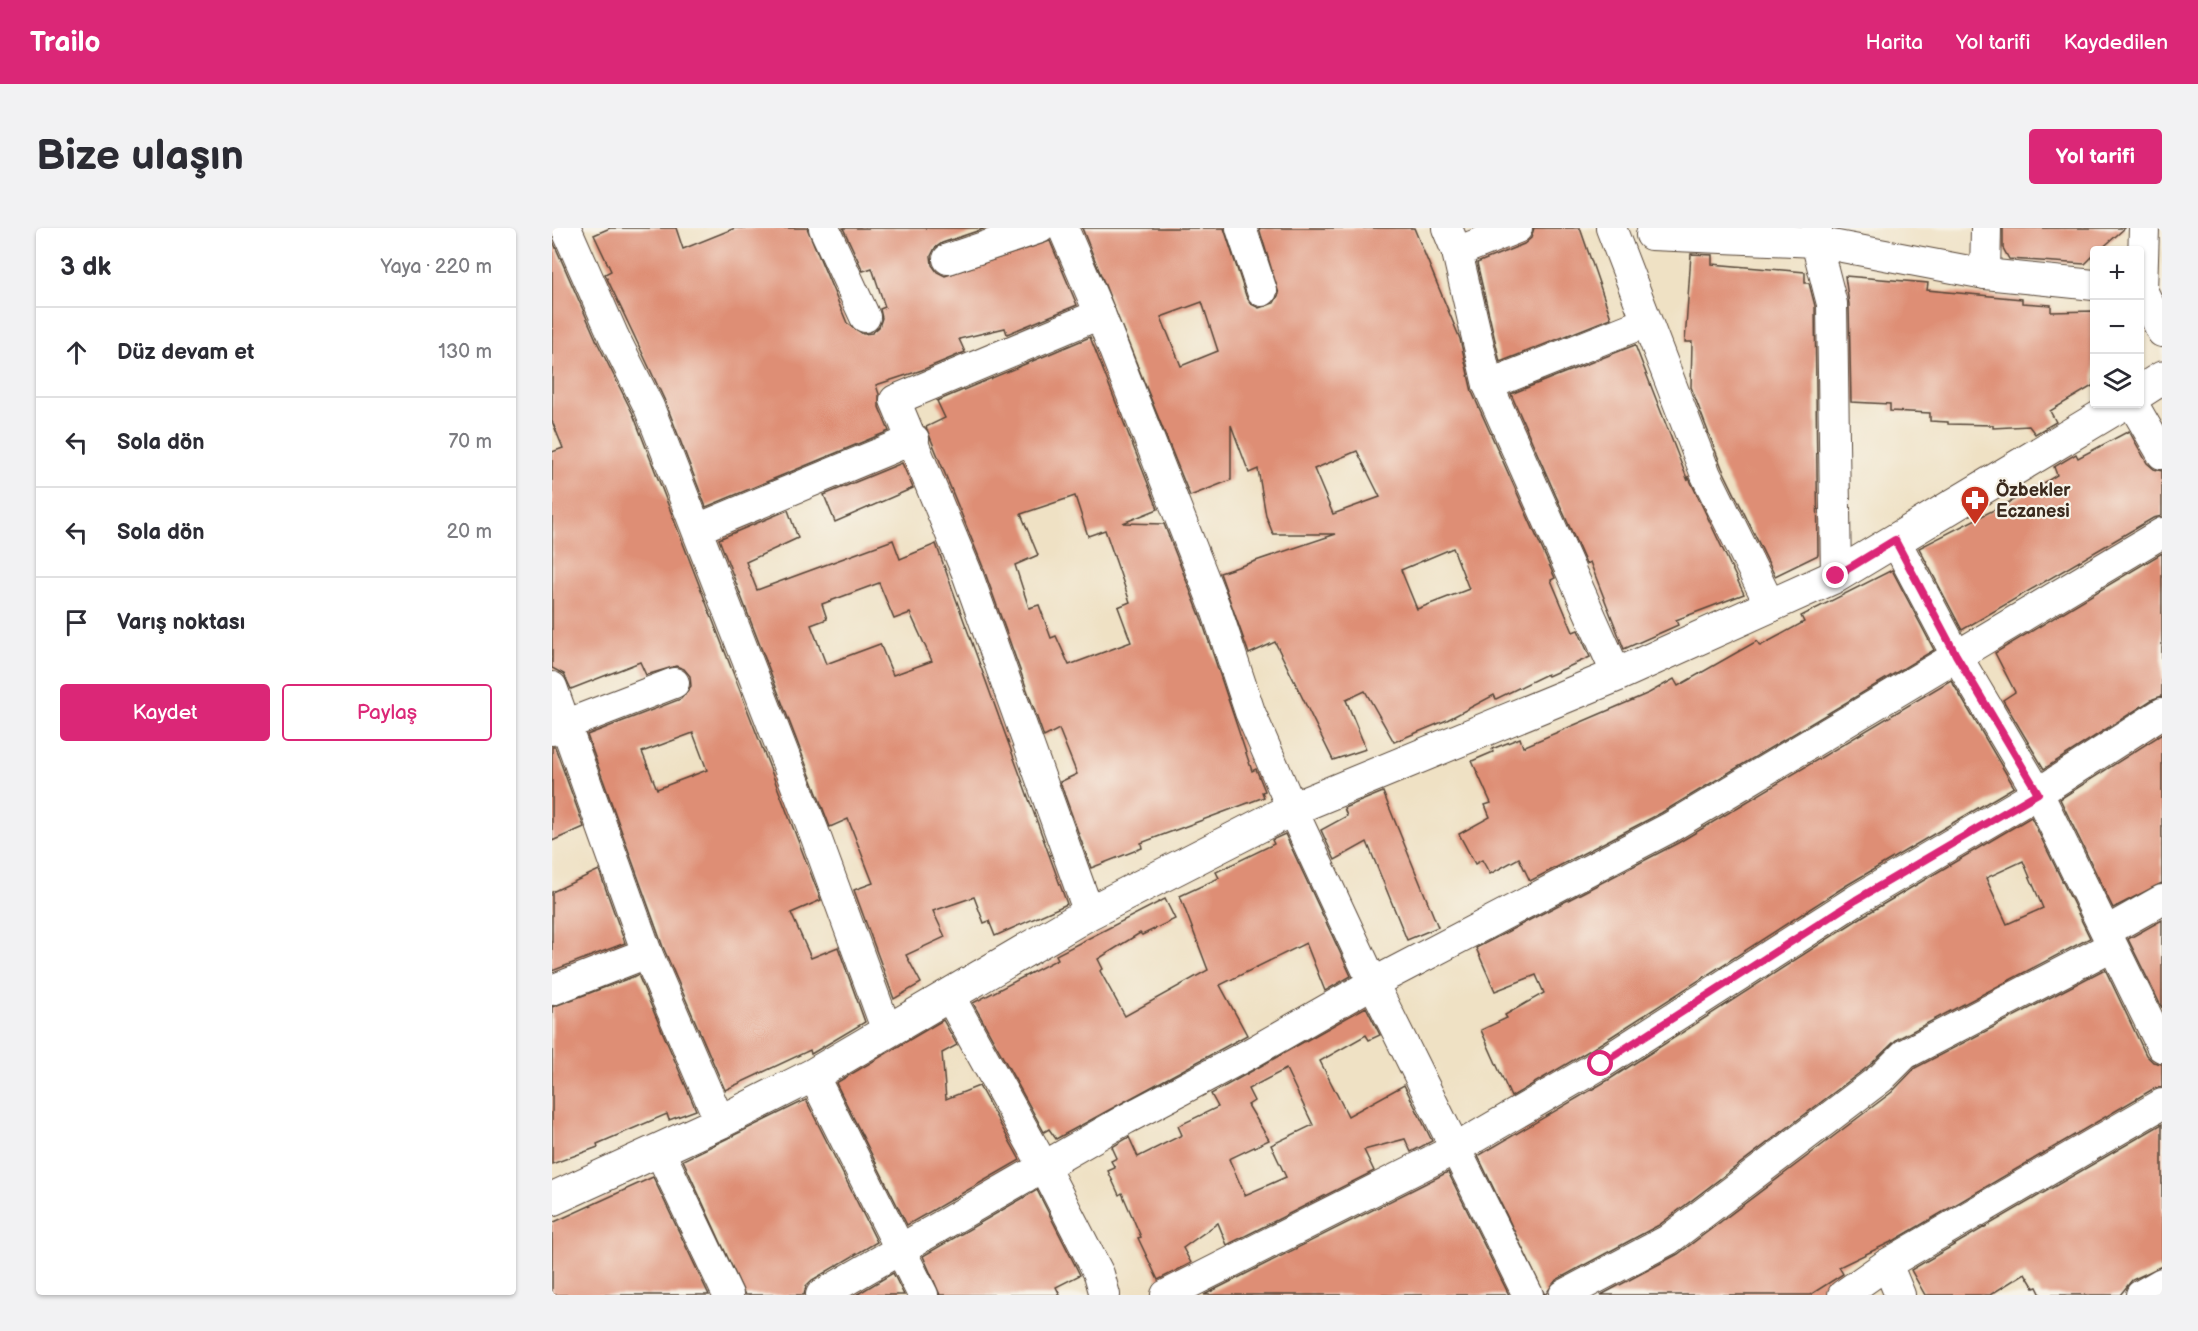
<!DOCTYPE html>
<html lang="tr">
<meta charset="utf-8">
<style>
:root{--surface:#fff;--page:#f2f2f3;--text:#2b2b33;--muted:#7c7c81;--line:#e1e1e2;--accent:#db2777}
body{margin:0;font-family:"Balsamiq Sans",sans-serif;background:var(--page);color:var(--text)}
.controls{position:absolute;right:18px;top:18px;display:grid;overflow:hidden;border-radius:6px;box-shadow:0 2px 4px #0004}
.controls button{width:54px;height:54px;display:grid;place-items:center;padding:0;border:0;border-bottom:2px solid var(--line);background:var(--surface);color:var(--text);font:30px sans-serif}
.stop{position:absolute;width:18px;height:18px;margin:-14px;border:4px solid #db2777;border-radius:50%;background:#fff}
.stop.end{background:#db2777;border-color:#fff;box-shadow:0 2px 6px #0008}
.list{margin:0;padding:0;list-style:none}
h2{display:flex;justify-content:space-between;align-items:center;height:78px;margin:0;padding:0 24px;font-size:26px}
h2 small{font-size:20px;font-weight:400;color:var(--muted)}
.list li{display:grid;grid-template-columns:39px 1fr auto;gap:18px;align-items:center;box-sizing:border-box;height:90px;padding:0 24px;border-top:2px solid var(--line)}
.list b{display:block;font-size:22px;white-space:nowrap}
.list em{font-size:20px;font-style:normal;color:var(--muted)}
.actions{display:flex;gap:12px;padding:18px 24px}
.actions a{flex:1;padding:14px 0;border:2px solid var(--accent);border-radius:6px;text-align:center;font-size:21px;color:var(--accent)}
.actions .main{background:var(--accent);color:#fff}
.icon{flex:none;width:33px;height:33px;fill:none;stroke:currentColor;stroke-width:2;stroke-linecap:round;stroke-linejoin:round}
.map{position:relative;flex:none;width:1610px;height:1067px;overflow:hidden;border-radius:6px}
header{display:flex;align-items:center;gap:36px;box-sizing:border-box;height:84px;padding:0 30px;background:var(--accent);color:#fff}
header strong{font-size:28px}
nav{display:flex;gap:33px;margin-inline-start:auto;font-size:21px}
.intro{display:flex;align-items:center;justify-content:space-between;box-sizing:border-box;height:144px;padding:0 36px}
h1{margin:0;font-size:42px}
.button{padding:15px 27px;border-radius:6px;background:var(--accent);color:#fff;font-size:21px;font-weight:700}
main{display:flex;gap:36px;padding:0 36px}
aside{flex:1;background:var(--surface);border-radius:6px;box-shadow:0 2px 4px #0004}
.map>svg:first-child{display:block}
</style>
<header>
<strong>Trailo</strong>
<nav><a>Harita</a><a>Yol tarifi</a><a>Kaydedilen</a></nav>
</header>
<div class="intro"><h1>Bize ulaşın</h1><a class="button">Yol tarifi</a></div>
<main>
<aside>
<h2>3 dk<small>Yaya · 220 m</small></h2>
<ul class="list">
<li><svg class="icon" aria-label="ahead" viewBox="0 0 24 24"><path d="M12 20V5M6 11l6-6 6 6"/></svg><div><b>Düz devam et</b></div><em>130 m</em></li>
<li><svg class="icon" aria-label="left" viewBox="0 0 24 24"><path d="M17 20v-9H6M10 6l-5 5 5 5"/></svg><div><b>Sola dön</b></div><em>70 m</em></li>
<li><svg class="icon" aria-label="left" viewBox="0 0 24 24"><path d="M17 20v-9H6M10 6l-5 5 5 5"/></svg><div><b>Sola dön</b></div><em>20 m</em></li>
<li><svg class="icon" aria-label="arrive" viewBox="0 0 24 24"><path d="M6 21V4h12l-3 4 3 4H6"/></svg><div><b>Varış noktası</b></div></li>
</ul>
<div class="actions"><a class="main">Kaydet</a><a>Paylaş</a></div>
</aside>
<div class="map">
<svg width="1610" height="1067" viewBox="0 0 1610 1067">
<rect width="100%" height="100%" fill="#f7f3e8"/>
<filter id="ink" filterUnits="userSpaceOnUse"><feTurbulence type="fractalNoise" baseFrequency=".0167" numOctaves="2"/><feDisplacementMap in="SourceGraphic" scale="12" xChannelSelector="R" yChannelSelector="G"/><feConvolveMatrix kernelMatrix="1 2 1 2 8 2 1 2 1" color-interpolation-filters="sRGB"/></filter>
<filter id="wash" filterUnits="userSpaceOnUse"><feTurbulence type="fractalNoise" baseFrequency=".008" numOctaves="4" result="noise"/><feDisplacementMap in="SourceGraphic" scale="24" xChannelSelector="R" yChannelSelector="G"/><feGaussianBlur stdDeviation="1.35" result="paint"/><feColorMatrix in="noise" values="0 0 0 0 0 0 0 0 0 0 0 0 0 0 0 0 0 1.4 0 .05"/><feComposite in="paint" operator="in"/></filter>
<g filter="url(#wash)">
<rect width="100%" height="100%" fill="#efe1c4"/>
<g id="blocks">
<g fill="#de8e74" fill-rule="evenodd">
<polygon points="58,0 124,0 131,21 183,0 255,0 295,95 311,106 320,105 327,99 330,90 328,81 333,79 320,40 311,43 291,0 434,0 390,15 383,20 379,28 380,37 385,44 393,48 498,13 525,77 455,106 453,100 407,111 413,124 370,142 324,157 327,166 327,179 337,203 154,279 113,173 53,46 59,43 42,7"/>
<path d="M 530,0 L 672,0 L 694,68 L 699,76 L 707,80 L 722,75 L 727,66 L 707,0 L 862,0 L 908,111 L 920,164 L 1003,350 L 999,352 L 1021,404 L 1026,402 L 1038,429 L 996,448 L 995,446 L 944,471 L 942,467 L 895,492 L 842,514 L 813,463 L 794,472 L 814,521 L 781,532 L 723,414 L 697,426 L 668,345 L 784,306 L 721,306 L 714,288 L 706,241 L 697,245 L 679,197 L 679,252 L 638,268 ZM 650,74 L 666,123 L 629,138 L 609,89 ZM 805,223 L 828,269 L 781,286 L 762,241 ZM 901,320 L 917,361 L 865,381 L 849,342 Z"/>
<polygon points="982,0 1028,0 1059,90 948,134 925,35 972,16 979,10"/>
<polygon points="1451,0 1573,0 1548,22 1542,22 1542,27 1533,36 1457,31 1451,20"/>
<path d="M 0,11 L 46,116 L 81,186 L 269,672 L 239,685 L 259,730 L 286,719 L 313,794 L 259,826 L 258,822 L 173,862 L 111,719 L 35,507 L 129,471 L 139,458 L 138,448 L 132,441 L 124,438 L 94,447 L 88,434 L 19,461 L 12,446 L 0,440 L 0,224 L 11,220 L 0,193 ZM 141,505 L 155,542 L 105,561 L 90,524 Z"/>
<polygon points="1139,26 1160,27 1160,36 1253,44 1253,55 1257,55 1263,78 1266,327 1223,348 1170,240 1139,159 1140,114 1133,114"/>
<polygon points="1293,48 1376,55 1375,62 1470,71 1470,75 1499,77 1499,84 1542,83 1542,157 1498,183 1504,194 1483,206 1477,198 1441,200 1441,197 1396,196 1396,194 1378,193 1378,185 1338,183 1338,176 1299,174 1297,76"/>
<path d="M 538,109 L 606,281 L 571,295 L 612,296 L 649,390 L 700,543 L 704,541 L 713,563 L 710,564 L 712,569 L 589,615 L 590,620 L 539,640 L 508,554 L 525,546 L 507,501 L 492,509 L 431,339 L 374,199 L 393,190 L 385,173 ZM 523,268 L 536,308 L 553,302 L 578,374 L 566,379 L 579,414 L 517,437 L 504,408 L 499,410 L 487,377 L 477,380 L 463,337 L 486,327 L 469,286 Z"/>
<polygon points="1083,117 1136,253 1136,248 1192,366 1124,392 1126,397 1072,421 1038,334 1034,336 959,166"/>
<polygon points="1577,203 1595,235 1602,241 1610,243 1610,288 1601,290 1410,402 1367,320 1479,263 1505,247 1502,239 1524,226 1526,230"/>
<polygon points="350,235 361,260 283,294 272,267"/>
<path d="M 236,282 L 246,310 L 194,334 L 205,362 L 341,312 L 348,331 L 384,316 L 515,676 L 443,708 L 437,693 L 432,695 L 422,669 L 381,683 L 393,709 L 354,727 L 369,755 L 342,771 L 302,662 L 321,655 L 296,591 L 278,599 L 167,311 ZM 327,355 L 342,391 L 358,385 L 380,433 L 341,447 L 328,416 L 274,436 L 259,397 L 275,391 L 270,376 Z"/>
<polygon points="1610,325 1610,468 1601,471 1492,541 1451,472 1463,464 1443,425"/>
<polygon points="1340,342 1382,422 1109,585 978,653 967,630 938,646 930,632 923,636 907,606 938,589 933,577 939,575 920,533 941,524 940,521 968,510 971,519 1097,465 1122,451 1126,458 1205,413 1208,418 1252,394 1249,388"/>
<polygon points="1399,452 1462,559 1295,657 1040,821 959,869 929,802 955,790 953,787 992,765 984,747 943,763 924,720 1126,615"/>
<polygon points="1610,506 1610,655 1561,680 1508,571"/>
<polygon points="0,519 3,519 32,599 0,613"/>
<polygon points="831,564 886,699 855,712 815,614 783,632 769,602 795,588 792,580"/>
<path d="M 1479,589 L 1538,710 L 1345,811 L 1318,837 L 1107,997 L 1004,1052 L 993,1067 L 926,928 L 1058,851 L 1313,687 ZM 1471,633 L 1491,680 L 1455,696 L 1434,650 Z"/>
<polygon points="733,606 799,748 773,763 754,715 668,757 695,807 513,906 504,911 497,901 492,904 421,775 506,731 504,727 613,671 623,691 590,707 588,705 546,731 551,741 548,743 573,788 656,742 628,668 667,650 664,644 722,616 720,612"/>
<polygon points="47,642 73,715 0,743 0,664"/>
<polygon points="1610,692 1610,780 1576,711"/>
<polygon points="1553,741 1594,827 1601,834 1610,836 1610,859 1601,861 1343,1012 1287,1039 1291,1046 1258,1067 1049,1067 1126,1026 1340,864 1363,840"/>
<polygon points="86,747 144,882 117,892 115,886 45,916 46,919 0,936 0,779"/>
<path d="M 814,779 L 828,807 L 817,812 L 814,807 L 768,833 L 796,888 L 852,857 L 880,913 L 859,924 L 853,911 L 812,922 L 822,943 L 675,1017 L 666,995 L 631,1020 L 639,1035 L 606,1052 L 586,1010 L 589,1009 L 570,965 L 567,967 L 556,943 L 563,940 L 559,933 L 565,930 L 560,919 L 577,909 L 586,929 L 630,907 L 626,898 L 666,879 L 659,866 ZM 734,841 L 761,897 L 719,917 L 734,949 L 693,967 L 677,931 L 717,912 L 696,877 L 702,873 L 696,861 Z"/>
<polygon points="391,792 405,817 390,825 394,871 427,858 468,932 355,997 284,855"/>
<polygon points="254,872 325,1014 260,1052 254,1058 252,1067 193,1067 131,932"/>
<polygon points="1610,896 1610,1038 1580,1052 1568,1067 1489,1067 1485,1059 1482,1060 1473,1045 1438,1067 1373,1067 1359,1042"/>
<polygon points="896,944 957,1067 652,1067"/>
<polygon points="101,949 157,1067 0,1067 0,995"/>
<polygon points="485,962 528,1047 504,1059 508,1067 388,1067 371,1028"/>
<polygon points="341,1045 352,1067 304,1067"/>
</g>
</g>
</g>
<g filter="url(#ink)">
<use href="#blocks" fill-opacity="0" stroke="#564537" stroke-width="1.5"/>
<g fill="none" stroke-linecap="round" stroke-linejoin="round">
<g stroke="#564537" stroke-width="32">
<g id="minor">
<polyline points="14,0 62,109 97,179 262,604 335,803"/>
<polyline points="272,0 313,89"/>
<polyline points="511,0 548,86 665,384 698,484 740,581 821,755 976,1067"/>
<polyline points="689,0 710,63"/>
<polyline points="895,0 905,24 936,157 1065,447"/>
<polyline points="1059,0 1154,247 1219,379"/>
<polyline points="1265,0 1264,14 1280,76 1284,348"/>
<polyline points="1592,0 1590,62 1610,104"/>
<polyline points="1099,7 1264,14 1433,46 1542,57"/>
<polyline points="905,24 965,0"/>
<polyline points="396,31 488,0"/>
<polyline points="1433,46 1434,0"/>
<polyline points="936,157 1094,94"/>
<polyline points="1581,176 1610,226"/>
<polyline points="145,301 362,211"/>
<polyline points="1343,312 1404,427 1486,565 1610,819"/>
<polyline points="0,459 95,725 168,894"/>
<polyline points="0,502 122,455"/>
<polyline points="537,685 415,345 343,172 548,86"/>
<polyline points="1555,703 1610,672"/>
<polyline points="0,762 95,725"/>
<polyline points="397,767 492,939 547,1046 553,1067"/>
<polyline points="261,847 371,1067"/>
<polyline points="107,922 176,1067"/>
<polyline points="1335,1036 1348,1067"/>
<polyline points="269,1067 574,891 697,826 821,755 1117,600 1610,305"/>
<polyline points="614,1067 903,921 1049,836 1304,672 1486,565 1610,485"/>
<polyline points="1012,1067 1116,1012 1329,850 1353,826 1560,718"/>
<polyline points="1291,1067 1335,1036 1610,876"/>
<polyline points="1589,1067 1610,1055"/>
</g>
</g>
<g stroke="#564537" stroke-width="35">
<g id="tertiary">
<polyline points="1588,164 1610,150"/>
<polyline points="0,971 168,894 261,847 537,685 740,581 1065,447 1284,348 1570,176"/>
</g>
</g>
<use href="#minor" stroke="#fff" stroke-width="30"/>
<use href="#tertiary" stroke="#fff" stroke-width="33"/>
</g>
</g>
<g fill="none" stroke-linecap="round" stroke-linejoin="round" filter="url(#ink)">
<polyline stroke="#db2777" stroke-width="8" points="1049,836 1304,672 1486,565 1404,427 1343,312 1284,348"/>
</g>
<defs>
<g id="pharmacy-pin" transform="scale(1.5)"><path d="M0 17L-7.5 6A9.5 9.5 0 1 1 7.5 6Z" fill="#c8321e" stroke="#f7f3e8"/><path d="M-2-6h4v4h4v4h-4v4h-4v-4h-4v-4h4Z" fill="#fff"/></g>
</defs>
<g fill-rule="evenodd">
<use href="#pharmacy-pin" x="1423" y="272"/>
</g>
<g text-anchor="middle" stroke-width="4.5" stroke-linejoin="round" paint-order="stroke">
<g font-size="18" font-weight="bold" fill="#3b2a1e" stroke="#f7f3e8" text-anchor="start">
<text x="1444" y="268">Özbekler<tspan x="1444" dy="21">Eczanesi</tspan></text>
</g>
</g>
</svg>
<div class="controls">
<button>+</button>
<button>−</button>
<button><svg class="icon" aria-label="layers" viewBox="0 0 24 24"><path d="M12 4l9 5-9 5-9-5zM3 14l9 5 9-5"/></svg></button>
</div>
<div class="stop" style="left:1049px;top:836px"></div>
<div class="stop end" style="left:1284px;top:348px"></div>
</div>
</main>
